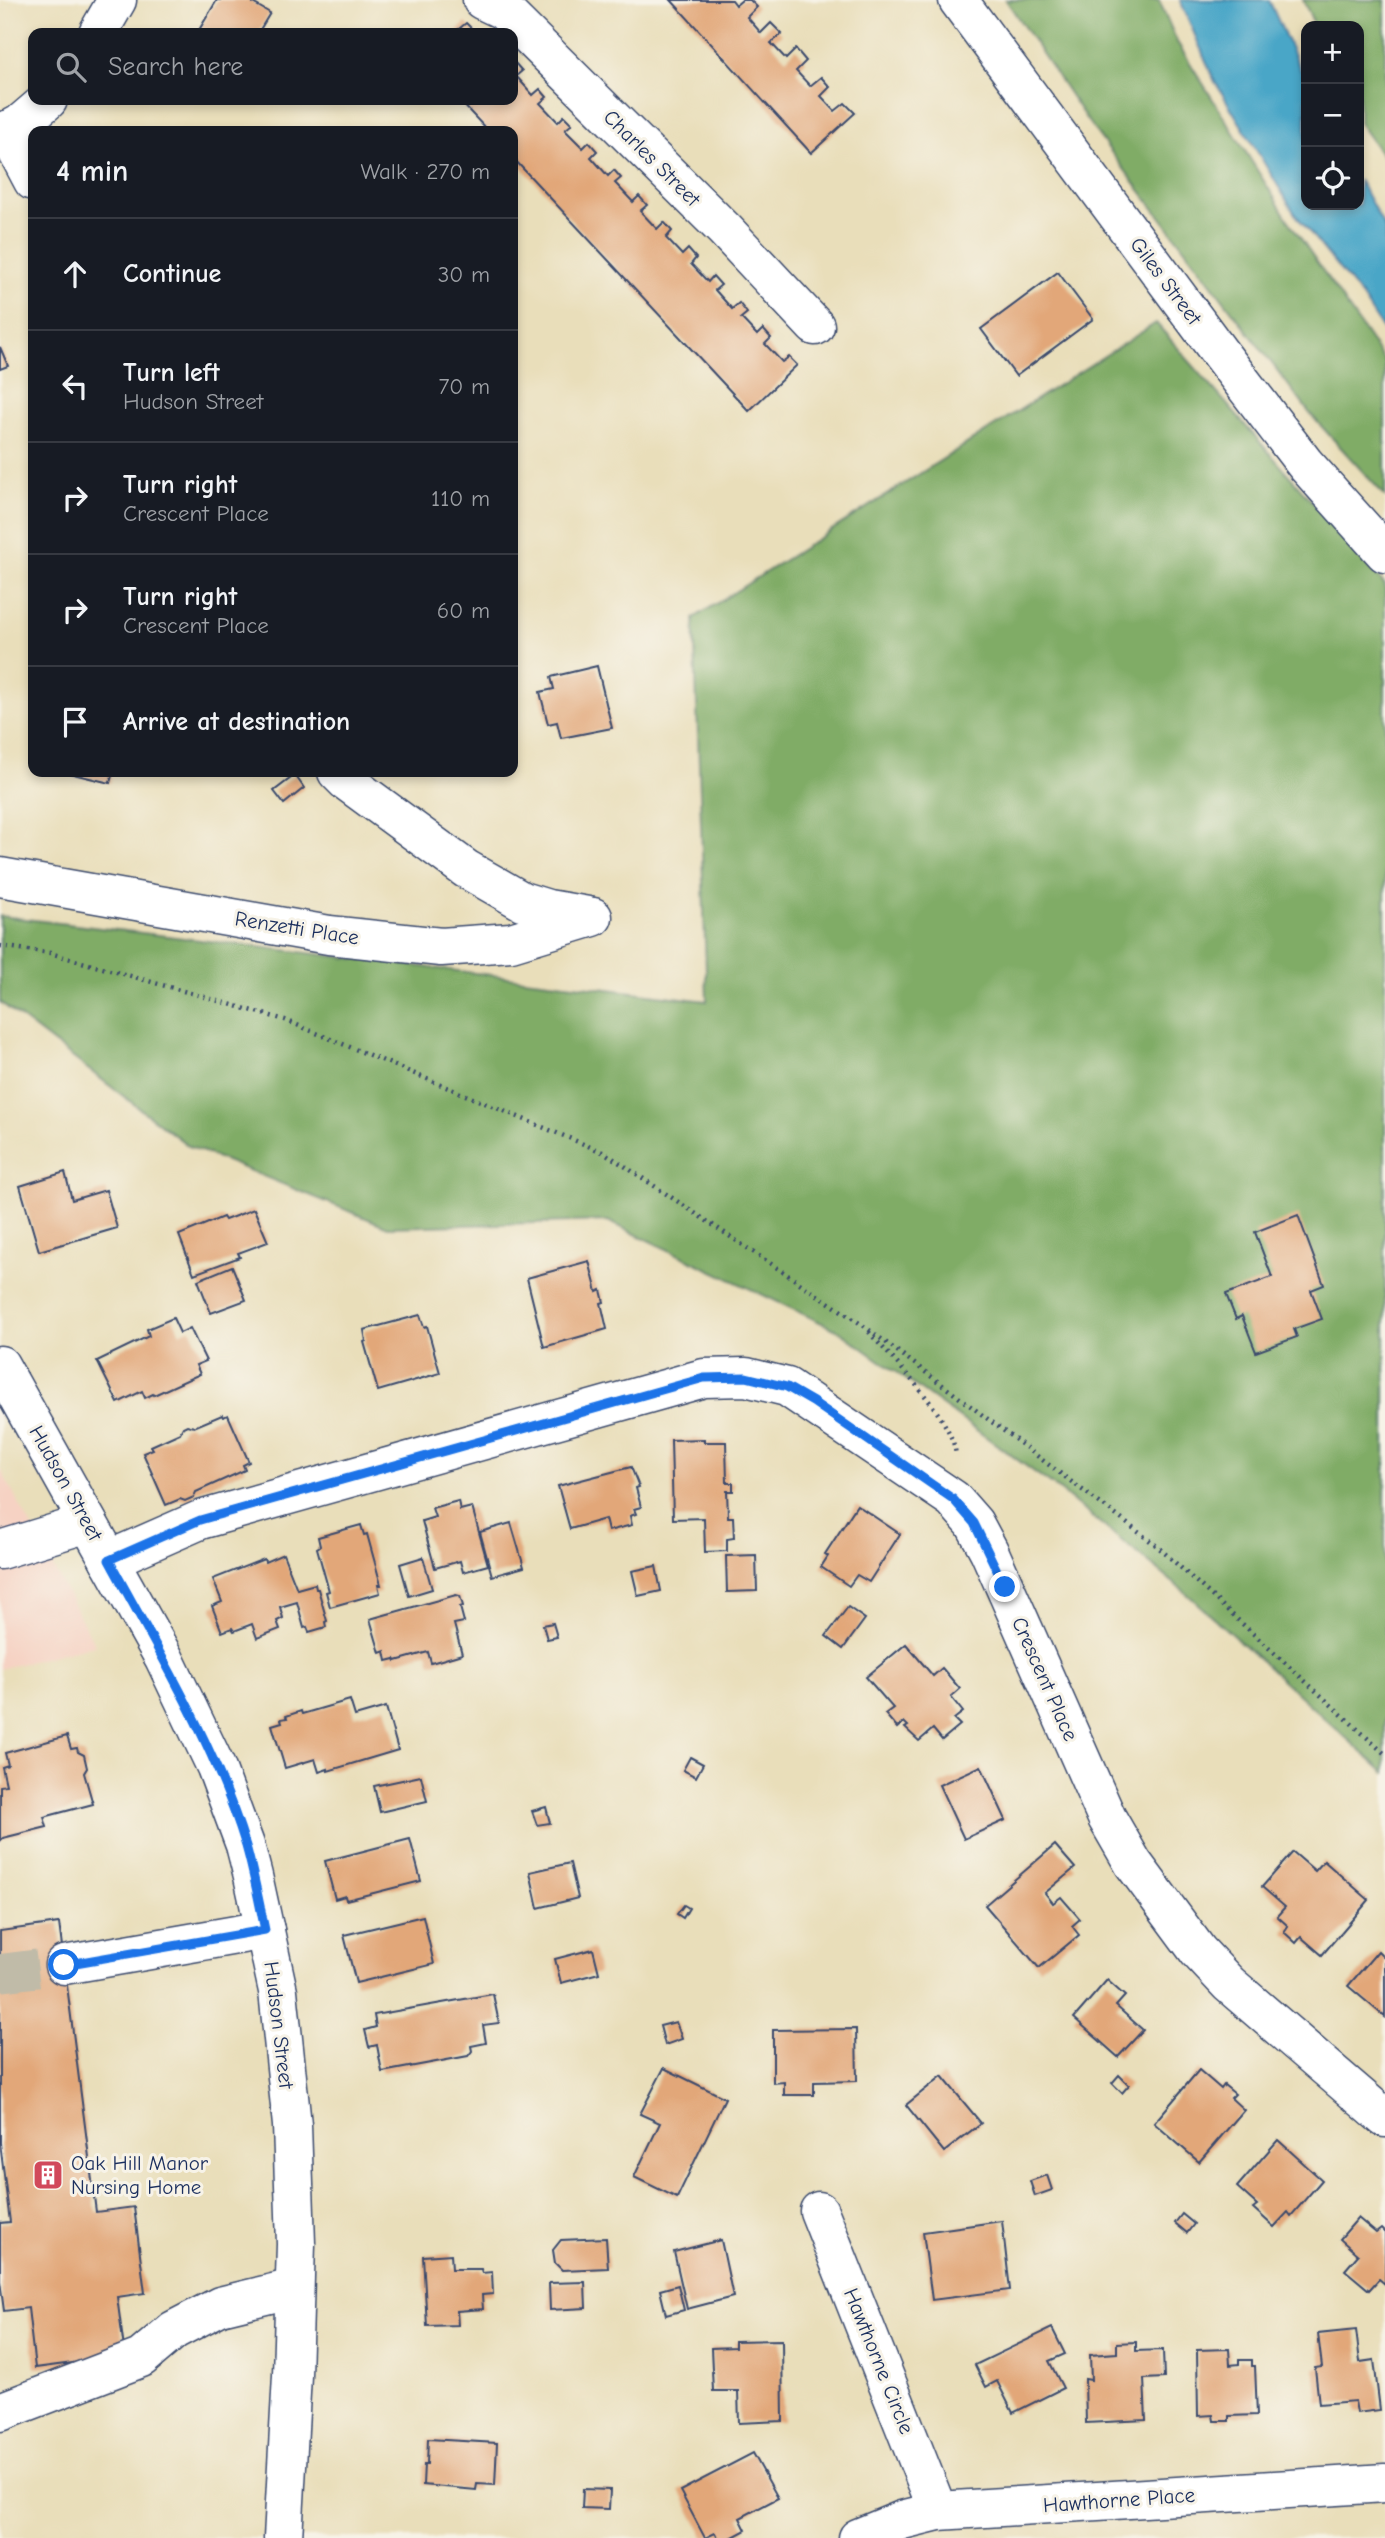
<!DOCTYPE html>
<meta charset="utf-8">
<style>
:root{--surface:#171b24;--page:#242831;--text:#f1f3f6;--muted:#9ea1a6;--line:#363941}
body{margin:0;font-family:"Comic Neue",sans-serif;background:var(--page);color:var(--text)}
.controls{position:absolute;right:21px;top:21px;display:grid;overflow:hidden;border-radius:14px;box-shadow:0 4px 10px #0003}
.controls button{width:63px;height:63px;display:grid;place-items:center;padding:0;border:0;border-bottom:2px solid var(--line);background:var(--surface);color:var(--text);font:35px sans-serif}
.stop{position:absolute;width:21px;height:21px;margin:-16px;border:5px solid #1a73e8;border-radius:50%;background:#fff}
.stop.end{background:#1a73e8;border-color:#fff;box-shadow:0 2px 7px #0008}
.list{margin:0;padding:0;list-style:none}
h2{display:flex;justify-content:space-between;align-items:center;height:91px;margin:0;padding:0 28px;font-size:30px}
h2 small{font-size:23px;font-weight:400;color:var(--muted)}
.list li{display:grid;grid-template-columns:46px 1fr auto;gap:21px;align-items:center;box-sizing:border-box;height:112px;padding:0 28px;border-top:2px solid var(--line)}
.list b{display:block;font-size:26px;white-space:nowrap}
.list p{margin:0;font-size:23px;white-space:nowrap;color:var(--muted)}
.list em{font-size:23px;font-style:normal;color:var(--muted)}
.icon{flex:none;width:38px;height:38px;fill:none;stroke:currentColor;stroke-width:2;stroke-linecap:round;stroke-linejoin:round}
.map{position:relative;flex:none;width:1385px;height:2538px;overflow:hidden}
.search{position:absolute;background:var(--surface);box-shadow:0 4px 10px #0003;left:28px;top:28px;width:490px;height:77px;display:flex;align-items:center;gap:18px;box-sizing:border-box;padding:0 24px;border-radius:14px;color:var(--muted);font-size:26px}
.panel{position:absolute;background:var(--surface);box-shadow:0 4px 10px #0003;left:28px;top:126px;width:490px;height:651px;border-radius:14px}
.map>svg:first-child{display:block}
</style>
<div class="map">
<svg width="1385" height="2538" viewBox="0 0 1385 2538">
<rect width="100%" height="100%" fill="#f7f3e8"/>
<filter id="ink" filterUnits="userSpaceOnUse"><feTurbulence type="fractalNoise" baseFrequency=".0143" numOctaves="2"/><feDisplacementMap in="SourceGraphic" scale="14" xChannelSelector="R" yChannelSelector="G"/><feConvolveMatrix kernelMatrix="1 2 1 2 8 2 1 2 1" color-interpolation-filters="sRGB"/></filter>
<filter id="wash" filterUnits="userSpaceOnUse"><feTurbulence type="fractalNoise" baseFrequency=".00686" numOctaves="4" result="noise"/><feDisplacementMap in="SourceGraphic" scale="28" xChannelSelector="R" yChannelSelector="G"/><feGaussianBlur stdDeviation="1.57" result="paint"/><feColorMatrix in="noise" values="0 0 0 0 0 0 0 0 0 0 0 0 0 0 0 0 0 1.4 0 .05"/><feComposite in="paint" operator="in"/></filter>
<g filter="url(#wash)">
<rect width="100%" height="100%" fill="#e9deba"/>
<polygon fill="#f6d2c3" points="0,1468 95,1645 0,1669"/>
<g fill="#80ac66" stroke="#4e6e62" stroke-width="2">
<polygon points="1006,0 1159,0 1177,42 1287,218 1385,362 1385,496 1312,416 1089,123"/>
<polygon points="1303,0 1385,0 1385,159 1359,123 1359,26 1315,26"/>
<polygon points="1156,323 1385,585 1385,1773 1185,1592 1058,1489 839,1331 608,1221 388,1227 189,1146 0,1002 0,916 707,1001 694,618"/>
</g>
<polygon fill="#48a6c7" stroke="#326a92" stroke-width="2" points="1180,0 1269,0 1306,82 1306,205 1359,205 1359,180 1385,228 1385,333 1362,297 1295,214 1214,80"/>
<g id="blocks">
<g fill="#e2a779">
<polygon points="217,0 254,0 253,3 270,13 258,33 206,33 199,30"/>
<polygon points="671,0 732,0 736,5 742,0 750,0 757,7 747,17 761,33 771,23 782,34 771,43 786,59 796,49 806,61 796,71 810,86 821,77 830,87 821,96 835,111 845,103 855,113 811,153"/>
<polygon points="466,23 476,33 454,33"/>
<polygon points="514,62 522,71 516,76 533,95 540,89 547,97 540,103 558,122 564,116 572,124 565,130 583,148 589,142 597,151 591,157 608,176 614,170 621,178 615,183 633,202 639,196 647,205 640,211 657,229 664,222 672,231 666,238 682,255 688,249 696,258 691,264 708,282 713,276 721,285 715,290 732,309 739,303 747,313 741,318 757,335 763,329 771,338 765,344 782,362 789,357 797,365 749,411 513,158 513,131 488,131 459,100 513,100"/>
<polygon points="1058,272 1093,319 1016,376 981,329"/>
<polygon points="0,347 8,366 0,369"/>
<polygon points="597,666 612,728 561,738 557,722 548,724 540,692 554,689 551,677"/>
<polygon points="65,772 113,772 110,783"/>
<polygon points="295,775 304,788 284,804 274,791"/>
<polygon points="65,1172 72,1200 106,1190 117,1228 39,1251 20,1186"/>
<polygon points="254,1209 268,1242 238,1253 240,1257 194,1274 179,1235 223,1217 225,1220"/>
<polygon points="1298,1215 1324,1285 1311,1290 1322,1319 1294,1329 1297,1337 1256,1352 1242,1316 1236,1319 1226,1294 1272,1277 1255,1232"/>
<polygon points="589,1261 597,1292 601,1290 604,1302 601,1303 607,1329 544,1347 527,1278"/>
<polygon points="232,1266 246,1300 211,1313 198,1280"/>
<polygon points="420,1315 424,1327 427,1326 440,1373 378,1391 364,1342 366,1341 364,1330"/>
<polygon points="173,1318 180,1333 190,1328 206,1361 196,1365 200,1374 154,1395 153,1394 145,1398 142,1391 118,1403 97,1361 149,1336 147,1329"/>
<polygon points="222,1415 223,1417 228,1415 249,1462 243,1465 245,1470 196,1492 194,1497 185,1501 180,1499 166,1505 143,1453 153,1449 151,1446 180,1433 183,1427 187,1425 194,1427"/>
<polygon points="704,1439 704,1442 726,1442 727,1483 733,1483 733,1491 727,1491 728,1517 733,1517 734,1538 727,1539 727,1551 705,1552 704,1518 673,1519 671,1440"/>
<polygon points="631,1467 639,1487 636,1488 641,1507 634,1509 636,1514 630,1516 632,1525 608,1531 605,1519 570,1529 558,1486"/>
<polygon points="458,1501 460,1510 472,1507 488,1565 463,1572 460,1561 435,1568 422,1521 435,1517 432,1508"/>
<polygon points="857,1505 900,1534 869,1582 857,1575 849,1586 821,1567 828,1556 825,1554"/>
<polygon points="511,1523 524,1567 492,1576 480,1532"/>
<polygon points="361,1525 364,1535 367,1534 381,1585 378,1585 380,1593 330,1607 326,1592 329,1591 317,1548 320,1546 318,1537"/>
<polygon points="283,1554 297,1589 315,1584 316,1589 318,1589 327,1621 325,1622 326,1627 309,1632 307,1627 304,1628 297,1602 280,1607 283,1618 277,1621 280,1629 257,1638 252,1624 234,1631 232,1628 222,1632 212,1606 222,1602 213,1579 264,1559 265,1562"/>
<polygon points="756,1555 757,1591 727,1592 726,1556"/>
<polygon points="423,1557 432,1589 409,1596 400,1564"/>
<polygon points="656,1566 661,1591 638,1596 632,1571"/>
<polygon points="456,1595 460,1596 463,1606 460,1607 464,1622 454,1624 462,1654 431,1663 428,1652 396,1661 395,1659 387,1661 385,1651 380,1653 370,1619"/>
<polygon points="848,1607 865,1619 843,1649 826,1636"/>
<polygon points="553,1623 557,1637 547,1639 543,1625"/>
<polygon points="906,1644 933,1676 942,1668 960,1689 951,1697 963,1712 954,1719 960,1725 942,1740 933,1729 919,1741 905,1728 908,1726 904,1722 897,1728 885,1714 893,1708 866,1677"/>
<polygon points="350,1700 355,1716 386,1707 398,1750 328,1771 328,1769 319,1772 315,1759 285,1768 272,1725 282,1722 281,1719 287,1718 286,1716 301,1711 302,1714"/>
<polygon points="67,1736 71,1749 77,1748 78,1752 84,1755 87,1768 84,1773 93,1804 44,1817 47,1827 3,1838 0,1841 0,1786 6,1785 2,1767 8,1765 5,1753"/>
<polygon points="690,1757 703,1764 696,1777 683,1770"/>
<polygon points="981,1766 1006,1820 964,1839 939,1785"/>
<polygon points="421,1776 427,1801 380,1812 374,1786"/>
<polygon points="546,1807 550,1823 537,1825 532,1811"/>
<polygon points="410,1839 421,1881 346,1900 345,1896 335,1899 325,1861"/>
<polygon points="1055,1845 1075,1868 1045,1893 1053,1903 1061,1897 1080,1919 1072,1926 1079,1935 1039,1968 985,1905"/>
<polygon points="1293,1852 1315,1871 1324,1861 1369,1900 1322,1955 1301,1937 1296,1943 1284,1932 1288,1926 1277,1916 1285,1907 1262,1887"/>
<polygon points="570,1863 578,1898 538,1908 530,1872"/>
<polygon points="684,1905 689,1908 683,1918 677,1914"/>
<polygon points="423,1916 434,1964 356,1983 344,1935"/>
<polygon points="59,1923 96,2212 134,2207 145,2293 117,2297 125,2356 35,2368 28,2308 4,2311 0,2281 0,2223 10,2222 0,2143 0,1931"/>
<polygon points="593,1949 599,1973 561,1983 555,1959"/>
<polygon points="1378,1951 1385,1958 1385,2017 1348,1986"/>
<polygon points="1107,1980 1125,1996 1116,2006 1143,2030 1118,2057 1074,2018"/>
<polygon points="493,1994 499,2023 483,2025 486,2043 471,2046 472,2051 468,2056 382,2072 377,2045 369,2047 365,2030 376,2027 374,2015"/>
<polygon points="676,2022 682,2039 665,2045 660,2026"/>
<polygon points="856,2029 857,2081 814,2082 814,2095 784,2095 784,2082 773,2083 773,2030"/>
<polygon points="664,2068 725,2098 677,2198 634,2177 660,2123 640,2114"/>
<polygon points="1199,2070 1221,2089 1224,2085 1235,2094 1231,2098 1244,2110 1199,2162 1154,2123"/>
<polygon points="1119,2075 1129,2085 1122,2093 1112,2083"/>
<polygon points="942,2076 981,2123 944,2152 906,2105"/>
<polygon points="1278,2140 1322,2180 1291,2216 1288,2212 1274,2227 1253,2208 1257,2205 1237,2187"/>
<polygon points="1047,2175 1052,2190 1035,2196 1030,2181"/>
<polygon points="1182,2214 1194,2224 1187,2233 1175,2223"/>
<polygon points="1358,2218 1376,2233 1381,2229 1385,2233 1385,2284 1379,2279 1369,2290 1345,2270 1358,2255 1340,2239"/>
<polygon points="1002,2221 1010,2290 932,2300 923,2232"/>
<polygon points="606,2238 608,2268 562,2270 555,2263 553,2250 561,2240"/>
<polygon points="721,2240 733,2297 687,2309 674,2252"/>
<polygon points="451,2254 452,2269 481,2269 482,2273 492,2272 493,2294 482,2295 483,2309 457,2311 458,2325 427,2326 423,2256"/>
<polygon points="585,2282 586,2308 550,2310 549,2283"/>
<polygon points="678,2285 684,2310 666,2315 660,2290"/>
<polygon points="1052,2328 1065,2354 1049,2361 1063,2388 1013,2413 997,2381 986,2387 975,2365"/>
<polygon points="1356,2330 1360,2362 1374,2360 1380,2410 1357,2413 1355,2401 1319,2404 1315,2368 1322,2367 1318,2334"/>
<polygon points="782,2340 783,2421 739,2423 738,2391 713,2391 711,2348 735,2347 735,2341"/>
<polygon points="1136,2342 1136,2351 1163,2350 1164,2378 1144,2379 1146,2420 1086,2423 1085,2379 1091,2380 1090,2355 1117,2353 1117,2343"/>
<polygon points="1229,2349 1230,2365 1239,2364 1239,2360 1252,2360 1252,2366 1255,2366 1257,2415 1229,2416 1229,2421 1214,2421 1213,2415 1198,2416 1197,2350"/>
<polygon points="428,2439 497,2443 495,2485 477,2484 476,2490 423,2485 424,2464 427,2464"/>
<polygon points="753,2453 778,2498 740,2518 746,2530 731,2538 718,2538 715,2533 705,2538 680,2491"/>
<polygon points="583,2489 610,2490 609,2509 582,2508"/>
</g>
</g>
</g>
<g filter="url(#ink)">
<use href="#blocks" fill-opacity="0" stroke="#3a496c" stroke-width="2"/>
<g fill="none" stroke-linecap="round" stroke-linejoin="round">
<polyline stroke="#c0bba8" stroke-width="38" stroke-dasharray="38 19" stroke-linecap="butt" points="0,1973 64,1965"/>
<g stroke="#3a496c" stroke-width="41">
<g id="minor">
<polyline points="482,0 503,10 725,230 815,326"/>
<polyline points="958,0 1219,352 1305,464 1385,553"/>
<polyline points="98,33 117,0"/>
<polyline points="6,130 33,181"/>
<polyline points="0,135 20,124 48,100"/>
<polyline points="337,772 346,781 466,869 522,901 548,909 588,916"/>
<polyline points="0,877 329,935 441,947 511,942 593,917"/>
<polyline points="0,1365 164,1658 216,1767 245,1845 253,1876 278,1991 292,2125 296,2244 292,2375 283,2538"/>
<polyline points="0,1550 88,1523"/>
<polyline points="109,1560 200,1520 704,1378 746,1377 787,1387 953,1499 974,1523 989,1551 1107,1818 1133,1863 1198,1951 1229,1984 1385,2118"/>
<polyline points="64,1965 265,1930"/>
<polyline points="819,2211 938,2511"/>
<polyline points="0,2412 141,2358 174,2330 220,2306 294,2288"/>
<polyline points="858,2538 902,2520 938,2511 1385,2483"/>
</g>
</g>
<g stroke="#3a496c" stroke-width="4.5" stroke-dasharray="2 5" stroke-linecap="butt">
<polyline points="0,946 50,953 285,1020 605,1153 864,1326 1157,1546 1385,1754"/>
<path d="M 869,1332 C 894,1362 952,1416 956,1455"/>
</g>
<use href="#minor" stroke="#fff" stroke-width="38"/>
</g>
</g>
<g fill="none" stroke-linecap="round" stroke-linejoin="round" filter="url(#ink)">
<path stroke="#1a73e8" stroke-width="9" d="M 64,1965 L 265,1930 C 259,1902 254,1874 246,1846 C 215,1745 159,1652 109,1560 L 200,1520 L 704,1378 L 746,1377 L 787,1387 L 813,1402 L 953,1499 L 974,1523 L 1005,1587"/>
</g>
<defs>
<g id="building-square" transform="scale(1.575)"><rect x="-9" y="-9" width="18" height="18" rx="4" fill="#d1495b" stroke="#f7f3e8"/><path d="M-4-6H4V6H1V3H-1V6H-4ZM-2.5-4.3h1.7v1.8h-1.7ZM.8-4.3h1.7v1.8H.8ZM-2.5-1h1.7V.8h-1.7ZM.8-1h1.7V.8H.8Z" fill="#fff"/></g>
</defs>
<g fill-rule="evenodd">
<use href="#building-square" x="48" y="2175"/>
</g>
<g text-anchor="middle" stroke-width="6" stroke-linejoin="round" paint-order="stroke">
<g font-size="21" fill="#1b2f5e" stroke="#f7f3e8">
<text transform="translate(652 158) rotate(45)" y="7">Charles Street</text>
<text transform="translate(1166 281) rotate(53)" y="7">Giles Street</text>
<text transform="translate(297 928) rotate(9)" y="7">Renzetti Place</text>
<text transform="translate(66 1483) rotate(61)" y="7">Hudson Street</text>
<text transform="translate(1045 1679) rotate(66)" y="7">Crescent Place</text>
<text transform="translate(279 2025) rotate(83)" y="7">Hudson Street</text>
<text transform="translate(879 2361) rotate(68)" y="7">Hawthorne Circle</text>
<text transform="translate(1119 2500) rotate(-4)" y="7">Hawthorne Place</text>
</g>
<g font-size="21" fill="#1b2f5e" stroke="#f7f3e8" text-anchor="start">
<text x="71" y="2170">Oak Hill Manor<tspan x="71" dy="24">Nursing Home</tspan></text>
</g>
</g>
</svg>
<div class="controls">
<button>+</button>
<button>−</button>
<button><svg class="icon" aria-label="locate" viewBox="0 0 24 24"><circle cx="12" cy="12" r="6"/><path d="M12 2v4M12 18v4M2 12h4M18 12h4"/></svg></button>
</div>
<div class="stop" style="left:64px;top:1965px"></div>
<div class="stop end" style="left:1005px;top:1587px"></div>
<div class="search"><svg class="icon" aria-label="search" viewBox="0 0 24 24"><circle cx="10" cy="10" r="6"/><path d="M15 15l6 6"/></svg>Search here</div>
<section class="panel">
<h2>4 min<small>Walk · 270 m</small></h2>
<ul class="list">
<li><svg class="icon" aria-label="ahead" viewBox="0 0 24 24"><path d="M12 20V5M6 11l6-6 6 6"/></svg><div><b>Continue</b></div><em>30 m</em></li>
<li><svg class="icon" aria-label="left" viewBox="0 0 24 24"><path d="M17 20v-9H6M10 6l-5 5 5 5"/></svg><div><b>Turn left</b><p>Hudson Street</p></div><em>70 m</em></li>
<li><svg class="icon" aria-label="right" viewBox="0 0 24 24"><path d="M7 20v-9h11M14 6l5 5-5 5"/></svg><div><b>Turn right</b><p>Crescent Place</p></div><em>110 m</em></li>
<li><svg class="icon" aria-label="right" viewBox="0 0 24 24"><path d="M7 20v-9h11M14 6l5 5-5 5"/></svg><div><b>Turn right</b><p>Crescent Place</p></div><em>60 m</em></li>
<li><svg class="icon" aria-label="arrive" viewBox="0 0 24 24"><path d="M6 21V4h12l-3 4 3 4H6"/></svg><div><b>Arrive at destination</b></div></li>
</ul>
</section>
</div>
